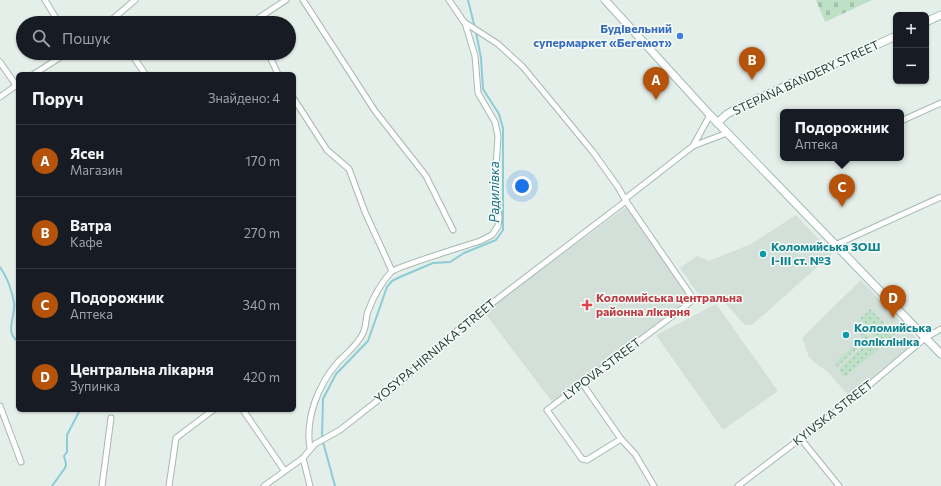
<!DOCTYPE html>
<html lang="uk">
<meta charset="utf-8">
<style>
:root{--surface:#171b24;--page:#20242c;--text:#f1f3f6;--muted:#9ea1a6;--line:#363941;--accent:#b45309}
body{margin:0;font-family:Commissioner,sans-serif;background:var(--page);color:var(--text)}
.controls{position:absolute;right:12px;top:12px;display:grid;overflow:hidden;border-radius:6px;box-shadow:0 1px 3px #0004}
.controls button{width:36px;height:36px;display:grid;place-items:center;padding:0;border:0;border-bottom:1px solid var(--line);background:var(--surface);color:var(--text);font:20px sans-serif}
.you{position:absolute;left:522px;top:186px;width:14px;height:14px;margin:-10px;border:3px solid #fff;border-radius:50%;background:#1a73e8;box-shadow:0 0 0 6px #1a73e833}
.badge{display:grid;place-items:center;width:26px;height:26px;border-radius:50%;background:var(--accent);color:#fff;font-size:13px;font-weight:700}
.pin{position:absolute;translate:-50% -33px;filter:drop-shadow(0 1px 2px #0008)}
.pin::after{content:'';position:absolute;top:21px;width:14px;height:12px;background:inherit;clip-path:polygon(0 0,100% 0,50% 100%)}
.popup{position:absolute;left:780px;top:109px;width:124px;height:52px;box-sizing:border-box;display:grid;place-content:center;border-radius:6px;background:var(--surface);filter:drop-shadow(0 1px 3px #0005);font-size:13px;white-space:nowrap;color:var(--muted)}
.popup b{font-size:15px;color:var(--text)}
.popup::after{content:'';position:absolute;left:50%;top:100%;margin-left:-8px;border:8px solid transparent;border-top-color:var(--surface)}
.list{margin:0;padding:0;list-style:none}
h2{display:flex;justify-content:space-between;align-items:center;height:52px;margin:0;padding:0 16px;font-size:17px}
h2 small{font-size:13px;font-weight:400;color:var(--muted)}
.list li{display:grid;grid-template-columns:26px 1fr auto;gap:12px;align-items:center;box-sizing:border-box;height:72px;padding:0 16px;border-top:1px solid var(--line)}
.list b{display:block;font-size:15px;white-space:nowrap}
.list p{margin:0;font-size:13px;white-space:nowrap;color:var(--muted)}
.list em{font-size:13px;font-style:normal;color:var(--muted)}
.icon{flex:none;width:22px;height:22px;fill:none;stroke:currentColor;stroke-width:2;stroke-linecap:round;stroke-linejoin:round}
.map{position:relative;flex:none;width:941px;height:486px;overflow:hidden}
.search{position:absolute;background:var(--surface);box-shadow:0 1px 3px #0004;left:16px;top:16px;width:280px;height:44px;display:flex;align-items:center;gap:10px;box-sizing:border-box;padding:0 14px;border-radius:22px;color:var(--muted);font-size:15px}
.panel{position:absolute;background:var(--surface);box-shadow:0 1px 3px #0004;left:16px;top:72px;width:280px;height:340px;border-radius:6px}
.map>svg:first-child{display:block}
</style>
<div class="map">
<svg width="941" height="486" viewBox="0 0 941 486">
<defs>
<pattern id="grass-dots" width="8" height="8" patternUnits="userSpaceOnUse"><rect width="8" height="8" fill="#bde0c6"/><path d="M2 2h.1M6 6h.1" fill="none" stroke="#a2c1ab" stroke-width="1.8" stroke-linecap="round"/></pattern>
<pattern id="cemetery-stones" width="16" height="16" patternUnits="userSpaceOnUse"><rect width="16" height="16" fill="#bde0c6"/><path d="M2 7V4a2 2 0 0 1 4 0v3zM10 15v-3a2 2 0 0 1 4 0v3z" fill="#a2c1ab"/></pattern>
</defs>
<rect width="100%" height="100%" fill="#e5efea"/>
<g fill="#d3dfd9">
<polygon points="626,207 690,298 553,403 484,312"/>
<polygon points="796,215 832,254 752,325 745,325 725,303 700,297 680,268 697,256 709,261 751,244"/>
<polygon points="861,280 917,339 916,342 849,396 827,371 819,366 809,357 802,338"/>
<polygon points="716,304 778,391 723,430 656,335"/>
</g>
<g fill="url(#grass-dots)">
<polygon points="870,309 895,334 882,345 859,320"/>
<polygon points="857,324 869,337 837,367 834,364 863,337 854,327"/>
<polygon points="872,339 880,348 844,377 839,369"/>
</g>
<polygon fill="url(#cemetery-stones)" points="816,0 872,0 825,22"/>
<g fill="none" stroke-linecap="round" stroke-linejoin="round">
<g stroke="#8bccd5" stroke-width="2">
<polyline points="468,0 475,28"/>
<path d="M 0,267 C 7,277 12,291 14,303 C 16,315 4,333 18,341"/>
<polyline points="52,486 65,468 66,464 64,456 67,452 67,435 80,410"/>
<polyline points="335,486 322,438 323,399 336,374 368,341 387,287 392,281 400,277 433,263 450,262 464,253 496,240 503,230 503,128 499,114 483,89 481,58 476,32"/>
</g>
<g stroke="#a7b8b1" stroke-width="7">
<g id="street">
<polyline points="45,0 59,23"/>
<polyline points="303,0 375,111 426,176 453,230"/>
<polyline points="449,0 464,22 498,44 523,67 593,152 618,187 626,201 692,297 692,300 687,305 547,410 582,459 587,460 621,439 635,454 654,486"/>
<polyline points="108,23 135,0"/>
<polyline points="255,23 254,21 286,0"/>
<polyline points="131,53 145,74"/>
<polyline points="268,53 278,74"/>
<polyline points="0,62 18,88"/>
<polyline points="34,74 67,53"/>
<polyline points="0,97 18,84"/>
<polyline points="294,99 327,150 349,169 365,212 392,271"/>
<polyline points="901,121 941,103"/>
<polyline points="693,146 710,115"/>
<polyline points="625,199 693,146 727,133"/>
<polyline points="835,245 941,197"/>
<polyline points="582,383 621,439"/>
<polyline points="0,406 21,462"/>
<polyline points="243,410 284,470"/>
<polyline points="801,439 839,486"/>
<path d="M 310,449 C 305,418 318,385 338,362 C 347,353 357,345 362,335 C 367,327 365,319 368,311 C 373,298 382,282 391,272 C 396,267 468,245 480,241 L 492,235 L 498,226 L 499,218 L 495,183 L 498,136 L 495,122 L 478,93 L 475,56 L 465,23"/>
<polyline points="303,458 310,486"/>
<polyline points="102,486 111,418"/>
<polyline points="169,486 176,438 213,410"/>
<polyline points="264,486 303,458 315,444 340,430 396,386 462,326 626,201"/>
<polyline points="738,486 855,397 925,338 941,329"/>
</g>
</g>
<g stroke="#a2bbb2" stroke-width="9">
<g id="secondary">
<polyline points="605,0 710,115 941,354"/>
<polyline points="926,22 941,15"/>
<polyline points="717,123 727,114 746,104 896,36"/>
</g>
</g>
<use href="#street" stroke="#fff" stroke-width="5"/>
<use href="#secondary" stroke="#fff" stroke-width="7"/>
</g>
<circle fill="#3f7fe0" stroke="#f6fbf8" stroke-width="1.5" cx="680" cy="36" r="4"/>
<g fill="#0f9aa8" stroke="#f6fbf8" stroke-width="1.5">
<circle cx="763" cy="254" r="4"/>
<circle cx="846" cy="335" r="4"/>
</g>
<path fill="#e0444e" stroke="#f6fbf8" stroke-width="1.5" d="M585 299h4v4h4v4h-4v4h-4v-4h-4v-4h4z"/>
<g text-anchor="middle" stroke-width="3" stroke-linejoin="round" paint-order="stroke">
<g font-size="12" font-weight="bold" fill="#366cbe" stroke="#f6fbf8" text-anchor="end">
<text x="672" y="33">Будівельний<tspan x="672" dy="14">супермаркет «Бегемот»</tspan></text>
</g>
<g font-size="12" fill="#234238" stroke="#f6fbf8">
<text transform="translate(806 78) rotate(-25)" y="4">STEPANA BANDERY STREET</text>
<text transform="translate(435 351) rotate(-40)" y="4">YOSYPA HIRNIAKA STREET</text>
<text transform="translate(602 369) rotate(-37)" y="4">LYPOVA STREET</text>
<text transform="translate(833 413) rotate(-38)" y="4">KYIVSKA STREET</text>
</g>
<g font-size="12" font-weight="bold" fill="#0d838f" stroke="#f6fbf8" text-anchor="start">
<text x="771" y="251">Коломийська ЗОШ<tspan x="771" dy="14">І-ІІІ ст. №3</tspan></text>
<text x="854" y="332">Коломийська<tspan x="854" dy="14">поліклініка</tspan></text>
</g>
<g font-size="12" font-weight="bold" fill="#be3a42" stroke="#f6fbf8" text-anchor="start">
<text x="596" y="302">Коломийська центральна<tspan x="596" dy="14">районна лікарня</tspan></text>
</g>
<g font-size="13" font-style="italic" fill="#197381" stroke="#f6fbf8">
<text transform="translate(494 192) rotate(-90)" y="5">Радилівка</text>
</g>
</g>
</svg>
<div class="controls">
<button>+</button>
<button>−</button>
</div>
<div class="you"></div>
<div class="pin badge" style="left:656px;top:100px">A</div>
<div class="pin badge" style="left:752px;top:80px">B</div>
<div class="pin badge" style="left:842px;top:207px">C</div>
<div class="popup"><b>Подорожник</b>Аптека</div>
<div class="pin badge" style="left:893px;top:318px">D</div>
<div class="search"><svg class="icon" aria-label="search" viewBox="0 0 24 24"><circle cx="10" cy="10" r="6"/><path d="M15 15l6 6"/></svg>Пошук</div>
<section class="panel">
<h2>Поруч<small>Знайдено: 4</small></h2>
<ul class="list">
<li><span class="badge">A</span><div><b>Ясен</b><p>Магазин</p></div><em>170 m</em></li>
<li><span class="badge">B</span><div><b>Ватра</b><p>Кафе</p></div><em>270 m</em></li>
<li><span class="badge">C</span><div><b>Подорожник</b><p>Аптека</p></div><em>340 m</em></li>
<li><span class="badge">D</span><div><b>Центральна лікарня</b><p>Зупинка</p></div><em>420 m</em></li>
</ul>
</section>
</div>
